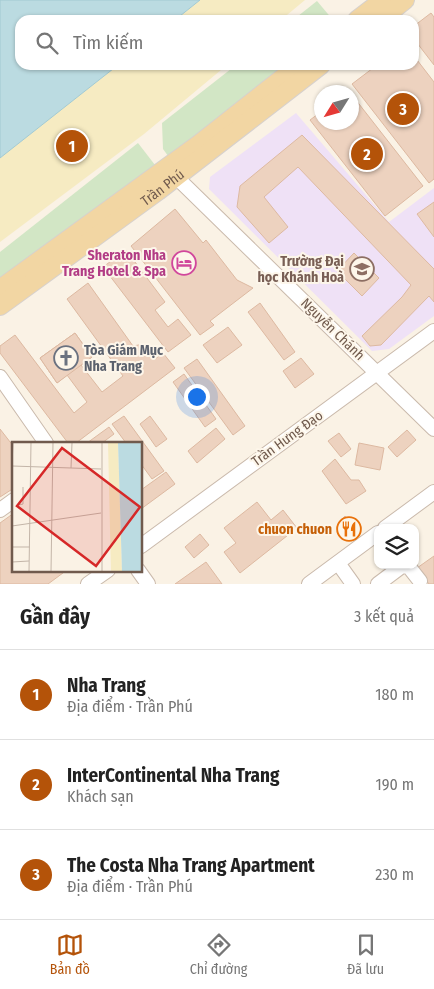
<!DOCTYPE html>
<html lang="vi">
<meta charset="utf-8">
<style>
:root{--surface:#fff;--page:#f2f2f2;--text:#222;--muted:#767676;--line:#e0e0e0;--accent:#b45309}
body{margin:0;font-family:"Fira Sans Condensed",sans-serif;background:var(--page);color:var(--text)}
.controls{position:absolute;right:15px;bottom:15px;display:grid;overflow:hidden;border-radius:10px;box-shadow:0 1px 4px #0004}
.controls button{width:45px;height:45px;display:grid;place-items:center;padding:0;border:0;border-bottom:1px solid var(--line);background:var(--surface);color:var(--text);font:25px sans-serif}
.compass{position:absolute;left:314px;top:85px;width:45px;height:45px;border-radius:50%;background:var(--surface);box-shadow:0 1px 4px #0004;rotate:233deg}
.you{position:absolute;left:196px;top:396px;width:18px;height:18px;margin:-12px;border:4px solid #fff;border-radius:50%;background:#1a73e8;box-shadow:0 0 0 8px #1a73e833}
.badge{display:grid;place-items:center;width:32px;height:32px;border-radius:50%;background:var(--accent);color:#fff;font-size:16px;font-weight:700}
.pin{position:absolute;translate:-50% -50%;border:2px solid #fff;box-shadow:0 1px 5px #0006}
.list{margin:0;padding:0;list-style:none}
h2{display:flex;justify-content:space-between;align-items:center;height:65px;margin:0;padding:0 20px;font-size:21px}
h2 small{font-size:16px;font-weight:400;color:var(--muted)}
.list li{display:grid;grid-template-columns:32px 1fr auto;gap:15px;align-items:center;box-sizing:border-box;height:90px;padding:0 20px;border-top:1px solid var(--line)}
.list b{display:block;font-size:19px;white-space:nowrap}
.list p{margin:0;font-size:16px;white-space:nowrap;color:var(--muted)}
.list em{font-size:16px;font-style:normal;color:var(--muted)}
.icon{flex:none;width:28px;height:28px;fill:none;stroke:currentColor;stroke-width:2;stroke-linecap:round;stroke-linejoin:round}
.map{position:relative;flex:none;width:434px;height:584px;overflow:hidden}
.search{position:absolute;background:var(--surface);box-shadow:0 1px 4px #0004;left:15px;right:15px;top:15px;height:55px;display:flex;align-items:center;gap:12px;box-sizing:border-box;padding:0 18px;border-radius:15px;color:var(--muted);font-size:19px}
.sheet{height:335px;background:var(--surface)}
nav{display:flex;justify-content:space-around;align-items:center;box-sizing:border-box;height:70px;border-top:1px solid var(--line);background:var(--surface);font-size:14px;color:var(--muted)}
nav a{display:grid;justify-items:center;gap:2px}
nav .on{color:var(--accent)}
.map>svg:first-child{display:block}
</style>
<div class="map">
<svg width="434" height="584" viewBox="0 0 434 584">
<rect width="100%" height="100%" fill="#faf2e5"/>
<polygon fill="#efe1f6" points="296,113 389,222 434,188 434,316 389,349 372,351 209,189 210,177"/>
<g fill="#d2e6c5">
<polygon points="317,1 333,20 293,20"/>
<polygon points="236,65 295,65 171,160 163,149 162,123"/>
<polygon points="138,143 155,165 0,280 0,252"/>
</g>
<g fill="#f6ebc2">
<polygon points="200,0 305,0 281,20 175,20"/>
<polygon points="118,65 227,65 144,134 0,242 0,158"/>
</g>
<polygon fill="#bbdbe1" stroke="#a2cad2" points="0,0 200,0 175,20 20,20 20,65 118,65 0,158"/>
<g fill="#edd2bf" stroke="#ddb9a1">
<polygon points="431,13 434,17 434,65 414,39 414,26"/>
<polygon points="414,56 434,82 434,179 429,183 352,84 377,65 414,65"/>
<polygon points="352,95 423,186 385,216 310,120 322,111 322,122 352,122"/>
<polygon points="302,135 434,269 434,302 429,296 381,345 370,346 362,336 402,297 411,285 298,167 264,197 288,227 269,243 237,207 240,186"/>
<polygon points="434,202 434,237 417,214"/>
<polygon points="175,209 203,243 206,240 237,280 253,288 210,321 214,325 200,335 131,246"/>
<polygon points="126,250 165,302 155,310 168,327 178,319 191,335 168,352 103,267"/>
<polygon points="354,253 379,278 362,296 337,271"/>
<polygon points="88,283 133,346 144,344 155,359 163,353 175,368 76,443 68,443 0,353 0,346 15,335 74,413 87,402 67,375 57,383 40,358 75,333 92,357 81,365 102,392 123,376 67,299"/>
<polygon points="260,303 295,352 284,360 248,312"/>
<polygon points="228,327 242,345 217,363 203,345"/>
<polygon points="75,333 92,357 57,383 40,358"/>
<polygon points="301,358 314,374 295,388 283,371"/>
<polygon points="197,359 245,426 233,435 184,368"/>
<polygon points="184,374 216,419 205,427 173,382"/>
<polygon points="124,416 164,471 152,479 141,464 141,443 126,443 112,424"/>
<polygon points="150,416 167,439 156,447 140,424"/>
<polygon points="109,427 114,434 102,443 87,443"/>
<polygon points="216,428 225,439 197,463 188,451"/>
<polygon points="0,429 14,447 14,488 0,497"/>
<polygon points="407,430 416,440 397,457 388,447"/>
<polygon points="339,433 351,449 341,457 328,441"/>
<polygon points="359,443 384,448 380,470 355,465"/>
<polygon points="335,459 351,480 359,480 366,491 346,504 322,471"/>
<polygon points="166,472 175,484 141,509 141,490"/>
<polygon points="257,502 271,520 283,510 297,528 240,573 224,552 236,543 224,528"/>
<polygon points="14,513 14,570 67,570 48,584 0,584 0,523"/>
<polygon points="345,516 354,527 348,531 340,521"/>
<polygon points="200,534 209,545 194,558 185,547"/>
<polygon points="434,556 434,584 429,584 417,568"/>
<polygon points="206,562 222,584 175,584"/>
</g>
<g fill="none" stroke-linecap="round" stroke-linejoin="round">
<g stroke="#cabaac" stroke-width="16">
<g id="minor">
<polyline points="169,170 434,429"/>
<polyline points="0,377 46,443"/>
<polyline points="0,510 14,500"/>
<polyline points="385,528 434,492"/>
<polyline points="141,546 434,331"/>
<polyline points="338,563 353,584"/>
<polyline points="138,570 148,584"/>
<polyline points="88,584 108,570"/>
<polyline points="309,584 378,533"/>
<polyline points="378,584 402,566 409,567 420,581"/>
</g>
</g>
<g stroke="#d7d1cd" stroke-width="20">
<g id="major">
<polyline points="357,20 383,0"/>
<polyline points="380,20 405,0"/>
<polyline points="0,289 199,144 299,65"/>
<path id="s1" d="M 0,306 L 158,191 L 321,65"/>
</g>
</g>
<use href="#minor" stroke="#fff" stroke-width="14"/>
<use href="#major" stroke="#f2d6a3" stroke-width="18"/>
</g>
<defs>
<g id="hotel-ring" transform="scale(1.25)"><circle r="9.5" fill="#fdf6ea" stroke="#d1479c" stroke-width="1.5"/><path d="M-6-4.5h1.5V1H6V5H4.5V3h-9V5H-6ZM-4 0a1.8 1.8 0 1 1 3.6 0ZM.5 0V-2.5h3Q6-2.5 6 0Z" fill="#d1479c"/></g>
<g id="university-ring" transform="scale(1.25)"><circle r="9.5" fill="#fdf6ea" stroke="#8d6e63" stroke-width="1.5"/><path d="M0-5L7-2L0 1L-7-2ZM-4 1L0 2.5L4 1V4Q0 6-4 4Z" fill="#8d6e63"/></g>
<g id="church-ring" transform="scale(1.25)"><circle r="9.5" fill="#fdf6ea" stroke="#6b7280" stroke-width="1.5"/><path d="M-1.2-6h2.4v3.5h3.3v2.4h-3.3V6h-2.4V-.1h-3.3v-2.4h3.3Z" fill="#6b7280"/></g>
<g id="restaurant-ring" transform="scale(1.25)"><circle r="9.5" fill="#fdf6ea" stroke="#e8710a" stroke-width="1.5"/><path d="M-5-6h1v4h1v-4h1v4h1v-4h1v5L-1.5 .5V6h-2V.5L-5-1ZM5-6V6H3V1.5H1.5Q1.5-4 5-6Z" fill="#e8710a"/></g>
</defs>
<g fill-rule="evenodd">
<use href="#hotel-ring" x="184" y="263"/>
<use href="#university-ring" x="362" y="269"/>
<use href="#church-ring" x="66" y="358"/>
<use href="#restaurant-ring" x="349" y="529"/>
</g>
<g text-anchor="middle" stroke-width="4" stroke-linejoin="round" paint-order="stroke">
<g font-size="14" fill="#705a4d" stroke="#fdf6ea">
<text dy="5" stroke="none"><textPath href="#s1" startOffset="201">Trần Phú</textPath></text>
<text transform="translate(333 329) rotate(44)" y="5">Nguyễn Chánh</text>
<text transform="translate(287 438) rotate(-36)" y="5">Trần Hưng Đạo</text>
</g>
<g font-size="14" font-weight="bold" fill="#b23c85" stroke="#fdf6ea" text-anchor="end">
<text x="166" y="260">Sheraton Nha<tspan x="166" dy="16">Trang Hotel &amp; Spa</tspan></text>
</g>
<g font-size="14" font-weight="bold" fill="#785e54" stroke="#fdf6ea" text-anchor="end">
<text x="344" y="266">Trường Đại<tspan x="344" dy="16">học Khánh Hoà</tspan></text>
</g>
<g font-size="14" font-weight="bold" fill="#5b616d" stroke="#fdf6ea" text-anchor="start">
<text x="84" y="355">Tòa Giám Mục<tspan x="84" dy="16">Nha Trang</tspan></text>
</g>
<g font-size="14" font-weight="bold" fill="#c56008" stroke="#fdf6ea" text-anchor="end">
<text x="332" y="534">chuon chuon</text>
</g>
</g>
<g transform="translate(12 442)">
<rect width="130" height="130" fill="#faf2e5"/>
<path d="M 96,0 L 106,0 L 110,130 L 99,130 Z" fill="#f6ebc2"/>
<path d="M 106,0 L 130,0 L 130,130 L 110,130 Z" fill="#bbdbe1"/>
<path fill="none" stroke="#c3b5a8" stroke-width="1" d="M 0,24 L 89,27M 0,24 L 1,0M 59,26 L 60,1M 7,63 L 11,62 L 11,45M 0,84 L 89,71M 0,105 L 18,105M 0,120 L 17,119M 17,130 L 19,0M 39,130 L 41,0M 90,130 L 90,0"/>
<path fill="#d62828" fill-opacity="0.15" stroke="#d62828" stroke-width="2.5" d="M 50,6 L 128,65 L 84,124 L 5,64 Z"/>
<rect width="130" height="130" fill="none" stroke="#705a4d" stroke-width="2.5"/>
</g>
</svg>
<div class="controls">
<button><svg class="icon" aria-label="layers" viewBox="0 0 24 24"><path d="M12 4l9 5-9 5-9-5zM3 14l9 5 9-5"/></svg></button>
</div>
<svg class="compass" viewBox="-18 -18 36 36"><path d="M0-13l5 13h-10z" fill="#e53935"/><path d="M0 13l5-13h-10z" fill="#767676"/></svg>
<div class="you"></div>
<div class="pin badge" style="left:72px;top:146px">1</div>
<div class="pin badge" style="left:367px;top:154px">2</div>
<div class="pin badge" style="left:403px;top:109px">3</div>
<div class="search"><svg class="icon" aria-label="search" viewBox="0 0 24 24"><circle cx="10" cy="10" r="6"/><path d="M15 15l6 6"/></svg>Tìm kiếm</div>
</div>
<section class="sheet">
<h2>Gần đây<small>3 kết quả</small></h2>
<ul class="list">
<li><span class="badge">1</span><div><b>Nha Trang</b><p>Địa điểm · Trần Phú</p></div><em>180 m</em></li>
<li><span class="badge">2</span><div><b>InterContinental Nha Trang</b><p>Khách sạn</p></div><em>190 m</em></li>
<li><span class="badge">3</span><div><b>The Costa Nha Trang Apartment</b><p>Địa điểm · Trần Phú</p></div><em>230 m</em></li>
</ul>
</section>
<nav>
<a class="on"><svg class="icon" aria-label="map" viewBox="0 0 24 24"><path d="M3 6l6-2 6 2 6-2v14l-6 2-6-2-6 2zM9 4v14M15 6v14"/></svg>Bản đồ</a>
<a><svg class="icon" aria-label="directions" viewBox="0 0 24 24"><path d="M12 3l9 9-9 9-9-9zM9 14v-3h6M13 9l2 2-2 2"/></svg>Chỉ đường</a>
<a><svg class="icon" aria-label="saved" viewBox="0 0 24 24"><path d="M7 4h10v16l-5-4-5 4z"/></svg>Đã lưu</a>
</nav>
